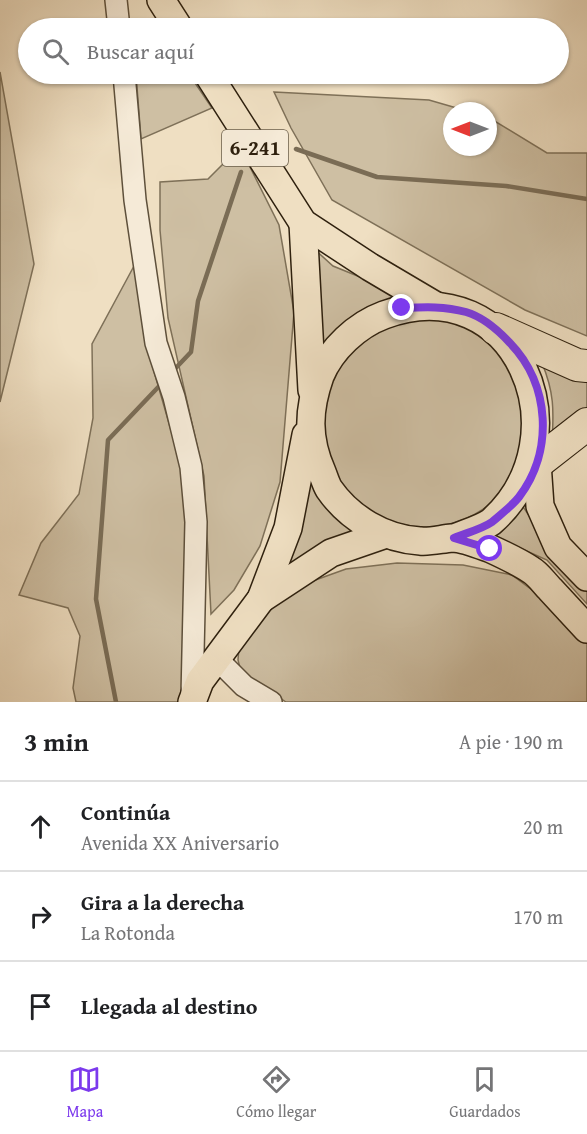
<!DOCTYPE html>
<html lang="es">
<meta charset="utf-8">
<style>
:root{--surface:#fff;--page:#f6f6f6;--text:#202124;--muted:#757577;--line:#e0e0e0;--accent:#7c3aed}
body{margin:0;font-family:"Gentium Book Plus",serif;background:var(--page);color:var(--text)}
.compass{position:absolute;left:443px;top:102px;width:54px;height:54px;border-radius:50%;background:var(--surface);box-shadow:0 2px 4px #0004;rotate:270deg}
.stop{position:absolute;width:18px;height:18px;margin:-14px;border:4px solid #7c3aed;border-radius:50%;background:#fff}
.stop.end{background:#7c3aed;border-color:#fff;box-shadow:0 2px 6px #0008}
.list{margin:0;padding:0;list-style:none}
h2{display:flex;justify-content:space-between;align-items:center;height:78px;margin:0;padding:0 24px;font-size:26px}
h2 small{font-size:20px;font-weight:400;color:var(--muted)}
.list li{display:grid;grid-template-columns:39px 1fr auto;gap:18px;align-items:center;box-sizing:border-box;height:90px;padding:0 24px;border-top:2px solid var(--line)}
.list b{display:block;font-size:22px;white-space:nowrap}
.list p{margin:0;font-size:20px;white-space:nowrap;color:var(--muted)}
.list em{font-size:20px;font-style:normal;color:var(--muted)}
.icon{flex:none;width:33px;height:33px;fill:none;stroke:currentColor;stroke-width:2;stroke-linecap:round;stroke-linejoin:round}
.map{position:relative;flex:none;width:587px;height:702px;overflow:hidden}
.search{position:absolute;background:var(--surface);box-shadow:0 2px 4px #0004;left:18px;right:18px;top:18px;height:66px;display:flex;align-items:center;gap:15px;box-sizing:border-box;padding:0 21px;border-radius:33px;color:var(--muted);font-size:22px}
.sheet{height:348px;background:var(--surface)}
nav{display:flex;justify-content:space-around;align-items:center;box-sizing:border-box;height:84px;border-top:2px solid var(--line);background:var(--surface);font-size:16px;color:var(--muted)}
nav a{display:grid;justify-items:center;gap:3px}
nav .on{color:var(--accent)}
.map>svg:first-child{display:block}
</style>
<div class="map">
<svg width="587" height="702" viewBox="0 0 587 702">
<rect width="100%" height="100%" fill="#efdfc2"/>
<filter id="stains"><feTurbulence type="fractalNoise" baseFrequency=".00333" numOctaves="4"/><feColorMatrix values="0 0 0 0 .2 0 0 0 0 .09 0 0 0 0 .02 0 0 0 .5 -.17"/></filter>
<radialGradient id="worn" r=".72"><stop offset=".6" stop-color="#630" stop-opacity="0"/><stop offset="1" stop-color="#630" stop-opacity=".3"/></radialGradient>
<g fill="#cebfa3" stroke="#7e7058" stroke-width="1.5">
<polygon points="0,72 34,264 0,402"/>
<polygon points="136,74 189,74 212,108 141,139"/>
<polygon points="274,92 429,100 467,111 452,111 452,147 488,147 488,117 547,153 587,153 587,336 525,310 332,200 291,128"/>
<polygon points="240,147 279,225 294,312 280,482 260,546 234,590 211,614 204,476 168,318 160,230 160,182 208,179"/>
<polygon points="312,247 333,266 402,294 363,312 315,358"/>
<polygon points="134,266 145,340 183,472 186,521 183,702 76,702 73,688 80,636 68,608 19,595 41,543 79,494 93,418 92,344"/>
<circle cx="425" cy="423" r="104"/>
<path d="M 542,363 L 587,381 L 587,416 L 552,441 C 554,410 554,392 542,363 Z"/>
<polygon points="306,474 329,511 364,534 277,580"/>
<polygon points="522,505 552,551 587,588 587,604 547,560 493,536"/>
<polygon points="397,563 463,565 512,575 552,605 587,642 587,702 286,702 241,672 238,660 239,647 258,620 296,587 346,569"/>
</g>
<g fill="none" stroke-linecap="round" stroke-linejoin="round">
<g stroke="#7a6c55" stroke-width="4.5">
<polyline points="296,149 377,177 506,186 587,199"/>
<polyline points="171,373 191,352 198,301 241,172"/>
<polyline points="116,702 96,599 108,440 164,381"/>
</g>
<g stroke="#5e503b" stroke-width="24">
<g id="minor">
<polyline points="116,0 119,28"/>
<polyline points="124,74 135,200 156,343 174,397 191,467 196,522 192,696"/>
<polyline points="216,658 244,686 271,702"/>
</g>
</g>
<g stroke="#2e200e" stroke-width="30">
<g id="major">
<polyline points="161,0 179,28"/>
<polyline points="208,74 303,223 370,267 436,306"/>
<polyline points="303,223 312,390"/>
<polyline points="537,463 540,506 558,547 587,577"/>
<path d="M 454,538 C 466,533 481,529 491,522 C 587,437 516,266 384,315 C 357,325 331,349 320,376 C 308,410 307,438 322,472 C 324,477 326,484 329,489 C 349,518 384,539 420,541 C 430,542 441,539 452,538 C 463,538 480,545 491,549 C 504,555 519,562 531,570 C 538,574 544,583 550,589 C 562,602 575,616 587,629"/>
<polyline points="261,599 331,553 386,534"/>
<polyline points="192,702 200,681 261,599 288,528 306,435"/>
</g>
</g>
<g stroke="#2e200e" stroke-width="34">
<g id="highway">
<polyline points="496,329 577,365 587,366"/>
<polyline points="537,463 587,424"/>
</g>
</g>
<use href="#minor" stroke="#f5ead7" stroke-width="21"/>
<use href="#major" stroke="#efdfc2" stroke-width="27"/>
<use href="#highway" stroke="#efdfc2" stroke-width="32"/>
</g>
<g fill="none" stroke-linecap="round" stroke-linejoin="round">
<path stroke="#7c3aed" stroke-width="8" d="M 402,308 C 425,307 444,306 466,312 C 483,317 498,330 510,343 C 550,384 554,451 519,497 C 512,506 500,515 492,522 C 482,529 466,533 454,538 L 490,549"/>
</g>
<g text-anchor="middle" stroke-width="4.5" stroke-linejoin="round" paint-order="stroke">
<rect fill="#f5ead7" stroke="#6a5d4a" stroke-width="1.5" x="222" y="130" width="66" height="36" rx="4.5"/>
<g font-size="21" font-weight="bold" fill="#2e200e">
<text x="255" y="155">6-241</text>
</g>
</g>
<rect width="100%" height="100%" filter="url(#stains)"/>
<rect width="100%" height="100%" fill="url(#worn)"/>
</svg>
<svg class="compass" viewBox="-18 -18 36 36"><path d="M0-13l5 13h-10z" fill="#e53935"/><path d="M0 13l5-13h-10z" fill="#757577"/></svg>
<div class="stop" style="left:490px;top:549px"></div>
<div class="stop end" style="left:402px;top:308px"></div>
<div class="search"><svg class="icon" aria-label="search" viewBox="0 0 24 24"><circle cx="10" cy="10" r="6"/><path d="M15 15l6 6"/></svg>Buscar aquí</div>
</div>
<section class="sheet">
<h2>3 min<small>A pie · 190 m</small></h2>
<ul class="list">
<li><svg class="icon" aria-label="ahead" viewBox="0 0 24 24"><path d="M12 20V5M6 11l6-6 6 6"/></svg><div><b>Continúa</b><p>Avenida XX Aniversario</p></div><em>20 m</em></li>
<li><svg class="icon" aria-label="right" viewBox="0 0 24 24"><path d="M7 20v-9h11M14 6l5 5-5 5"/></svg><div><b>Gira a la derecha</b><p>La Rotonda</p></div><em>170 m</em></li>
<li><svg class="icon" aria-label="arrive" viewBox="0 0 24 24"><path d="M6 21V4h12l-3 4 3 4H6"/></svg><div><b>Llegada al destino</b></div></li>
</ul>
</section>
<nav>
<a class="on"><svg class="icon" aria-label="map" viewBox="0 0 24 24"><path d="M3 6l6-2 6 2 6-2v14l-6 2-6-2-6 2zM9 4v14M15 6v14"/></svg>Mapa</a>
<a><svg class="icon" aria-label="directions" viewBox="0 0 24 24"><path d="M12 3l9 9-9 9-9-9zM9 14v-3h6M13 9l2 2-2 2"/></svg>Cómo llegar</a>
<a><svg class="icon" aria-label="saved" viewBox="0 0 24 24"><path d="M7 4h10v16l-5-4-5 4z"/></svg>Guardados</a>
</nav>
